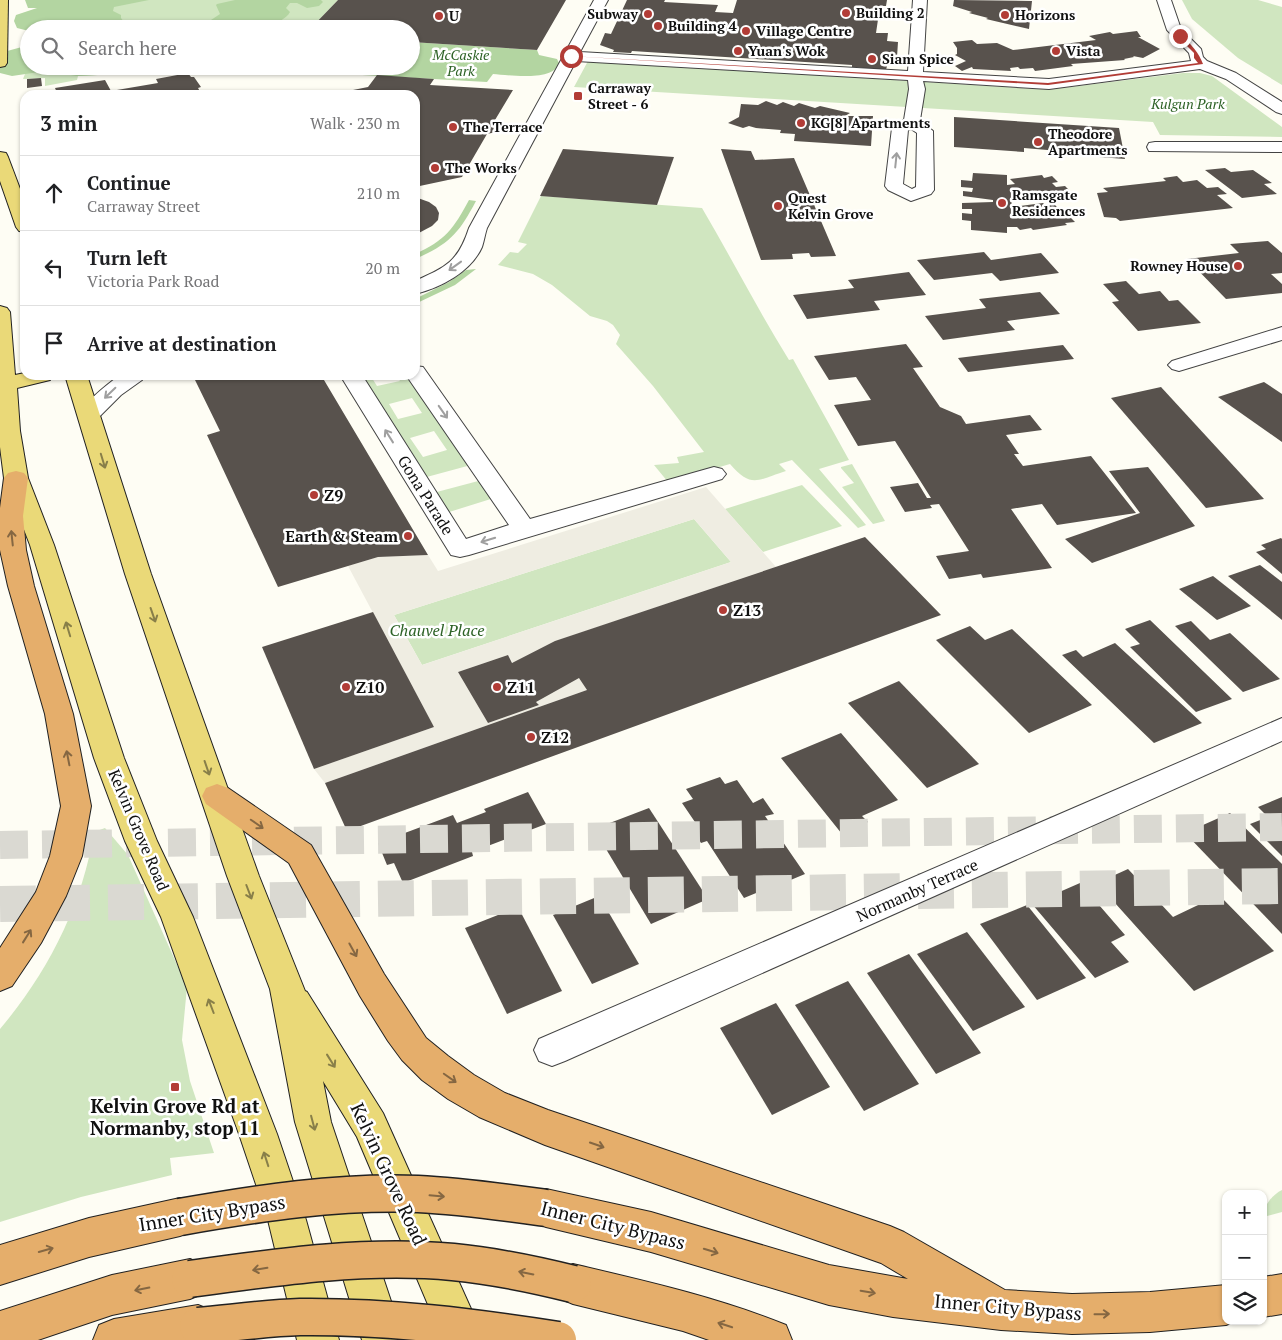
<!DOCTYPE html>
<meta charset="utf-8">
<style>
:root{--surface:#fff;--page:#f2f2f2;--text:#202124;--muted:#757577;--line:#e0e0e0}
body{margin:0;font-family:"PT Serif",serif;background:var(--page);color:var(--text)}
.controls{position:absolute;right:15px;bottom:15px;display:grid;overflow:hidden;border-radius:10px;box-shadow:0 1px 4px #0004}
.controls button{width:45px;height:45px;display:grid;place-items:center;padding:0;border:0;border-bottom:1px solid var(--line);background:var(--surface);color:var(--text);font:25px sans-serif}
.stop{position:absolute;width:15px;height:15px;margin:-11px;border:4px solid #b23c36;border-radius:50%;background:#fff}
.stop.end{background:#b23c36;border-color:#fff;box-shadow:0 1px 5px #0008}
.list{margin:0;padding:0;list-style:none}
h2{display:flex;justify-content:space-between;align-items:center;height:65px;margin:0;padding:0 20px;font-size:21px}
h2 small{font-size:16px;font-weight:400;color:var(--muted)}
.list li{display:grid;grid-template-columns:32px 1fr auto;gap:15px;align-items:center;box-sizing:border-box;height:75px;padding:0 20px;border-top:1px solid var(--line)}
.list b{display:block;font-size:19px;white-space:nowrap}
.list p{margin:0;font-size:16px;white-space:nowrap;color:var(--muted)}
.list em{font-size:16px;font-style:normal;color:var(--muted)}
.icon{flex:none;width:28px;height:28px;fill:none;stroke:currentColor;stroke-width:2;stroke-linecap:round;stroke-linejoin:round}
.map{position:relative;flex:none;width:1282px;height:1340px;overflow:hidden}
.search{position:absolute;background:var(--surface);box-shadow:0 1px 4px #0004;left:20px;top:20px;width:400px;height:55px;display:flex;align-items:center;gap:12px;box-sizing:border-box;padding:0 18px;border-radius:28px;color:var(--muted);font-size:19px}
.panel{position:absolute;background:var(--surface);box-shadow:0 1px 4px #0004;left:20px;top:90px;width:400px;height:290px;border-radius:15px}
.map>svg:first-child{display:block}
</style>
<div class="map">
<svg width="1282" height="1340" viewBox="0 0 1282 1340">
<rect width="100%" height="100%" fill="#fefdf4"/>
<g fill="#d0e6c0" fill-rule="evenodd">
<polygon points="42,0 338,0 310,29 35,29"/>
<polygon points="1182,0 1258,0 1282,7 1282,85 1238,58 1192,19"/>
<polygon points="588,61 1037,89 1062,88 1183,73 1200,73 1212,76 1282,127 1282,137 1160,135 1153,122 574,87"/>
<polygon points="29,64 29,66 282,66 78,76 77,80 45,86 45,78 23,79"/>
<path d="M 541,196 L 702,208 C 732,259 758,310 789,360 L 793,359 L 849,460 L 819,469 L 866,525 L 858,528 L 792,460 L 779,464 L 786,471 C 757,480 752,489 730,464 L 668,482 L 654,465 L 679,463 L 677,457 L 704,452 L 653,386 L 616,344 L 620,335 L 613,325 L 607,321 L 590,316 L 552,285 L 533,274 L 498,265 L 510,252 L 518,253 L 527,244 L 518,242 Z"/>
<path d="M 357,375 L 370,375 L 377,386 L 400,381 L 396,375 L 409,375 L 471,465 L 423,478 ZM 412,398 L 422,413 L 398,419 L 389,404 ZM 434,431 L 447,450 L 423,457 L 410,438 Z"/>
<polygon points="852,464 885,521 873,524 842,487 854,483 841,468 841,467"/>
<polygon points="482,480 494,498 446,513 433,493"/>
<polygon points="802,485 842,526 763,552 725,509"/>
<polygon points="694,519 731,562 422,665 394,615"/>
<path d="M 105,828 L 128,855 L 187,987 L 182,1040 L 190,1081 L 214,1153 L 170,1158 L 172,1175 L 81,1197 L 0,1222 L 0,1029 C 48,972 82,906 94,832 Z"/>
<path d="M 1282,1190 L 1282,1212 L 1263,1217 C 1263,1206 1272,1195 1282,1190 Z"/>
</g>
<g fill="#b3d5a1">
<polygon points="25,0 149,0 114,7 113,11 121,15 121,18 124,22 109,29 29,29 29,31 17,28 14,21 16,15 37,8 28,8"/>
<path d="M 235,0 L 321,0 L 323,2 L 319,6 L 307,8 L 297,3 L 290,3 L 286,8 L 290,12 C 286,20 276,20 275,29 L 218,29 L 208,22 L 220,14 L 216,5 L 217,4 Z"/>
<path d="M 411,42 L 537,50 L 539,55 L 557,59 L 559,63 C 554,82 508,75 493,74 L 487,82 L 362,75 L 362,66 L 411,66 Z"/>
<polygon points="29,45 29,66 282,66 77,76 46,71 12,76 0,73 0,53"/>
<path d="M 469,200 L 476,201 C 459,233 450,244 415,259 L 415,254 C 445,241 454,228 469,200 Z"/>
<polygon points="476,269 455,285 415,304 415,299 449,282 466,270"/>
</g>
<path fill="#efede2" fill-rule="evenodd" d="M 706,487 L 776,567 L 556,641 L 587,690 L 325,783 L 314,769 L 434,727 L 348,566 L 378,557 L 428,555 L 438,571 ZM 694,519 L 731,562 L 422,665 L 394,615 ZM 508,655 L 539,705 L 488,723 L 458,672 Z"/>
<g fill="#58524d">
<polygon points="338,0 566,0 537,50 411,42 411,29 310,29"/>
<polygon points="627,0 665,0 664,2 718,5 715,12 733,13 737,0 887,0 886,6 880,6 876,33 888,33 887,41 898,42 897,57 903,58 902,65 887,66 886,70 852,67 852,65 632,51 631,53 613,52 614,50 600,45 605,33 611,34"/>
<polygon points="954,0 1032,1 1029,29 986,19 988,18 969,13 972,12 953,6"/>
<polygon points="131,22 171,24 166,29 122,29"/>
<polygon points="1137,31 1141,37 1138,37 1160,49 1143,58 1133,56 1134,57 1124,59 1125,60 1071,64 1073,66 1035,71 1033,68 1020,69 1018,67 1010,68 1011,71 973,69 972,67 962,71 955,66 966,61 955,55 957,54 957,48 953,42 972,40 977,44 997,43 1013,50 1096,40 1089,36 1110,32 1113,34"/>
<polygon points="188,73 191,77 194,77 201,87 198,88 202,95 58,95 55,88 105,80 111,91 158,83 156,79"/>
<polygon points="377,75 434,79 430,85 513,90 495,120 505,130 487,134 462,177 415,187 415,95 328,95 368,87"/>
<polygon points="41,78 42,86 27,88 27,79"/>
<polygon points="766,101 777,105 783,102 794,106 799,103 815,108 820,106 850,113 845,116 873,116 871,146 794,141 795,134 780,133 781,130 756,128 749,126 743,128 728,123 739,117 741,104 758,105"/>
<polygon points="954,117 1119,128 1125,159 1060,154 1059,151 1024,148 1024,152 954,147"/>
<polygon points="563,149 674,157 657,205 540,196"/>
<polygon points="721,149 751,151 755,160 794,158 836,256 811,257 809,253 792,254 793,259 761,260"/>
<polygon points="1225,168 1231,172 1253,170 1272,183 1264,184 1277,194 1242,198 1205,170"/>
<polygon points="973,173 1007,175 1007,185 1015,184 1010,179 1042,175 1044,178 1052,176 1058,182 1052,183 1056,187 1065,186 1072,193 1063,194 1066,197 1030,201 1029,199 1019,200 1011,193 1012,207 1043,203 1045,205 1054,204 1059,209 1052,210 1058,216 1067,214 1075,222 1065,223 1067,225 1033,230 1031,228 1020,230 1017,227 1007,227 1007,233 971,230 971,221 962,220 962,213 972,214 972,209 962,209 962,203 993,202 993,200 963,196 963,191 972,192 973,188 961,187 961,180 972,181"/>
<polygon points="1177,176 1183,182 1197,180 1207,188 1218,187 1227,194 1217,195 1233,208 1120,221 1116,218 1104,217 1097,193 1108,192 1103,188 1166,181 1163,178"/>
<polygon points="415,197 429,202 436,207 439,213 438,220 432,226 415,235"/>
<polygon points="1268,241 1282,253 1282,273 1271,274 1282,284 1282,293 1226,299 1187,259 1239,253 1230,244"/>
<polygon points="984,252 991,260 1041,253 1059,273 1000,281 992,273 934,280 917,260"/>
<polygon points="909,272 926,295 874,301 880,310 807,319 793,295 854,288 848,280"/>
<polygon points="1126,281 1139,294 1160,291 1169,301 1178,300 1201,323 1138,331 1112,302 1119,301 1103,284"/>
<polygon points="1040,292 1060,314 1007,321 1015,330 943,340 925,316 986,308 979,299"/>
<polygon points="906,344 923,367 913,368 940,407 961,416 966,424 1030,415 1042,430 1006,435 1019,454 1014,454 1023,466 1091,456 1136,513 1057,525 1042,504 1011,509 1052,568 983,578 981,574 949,579 936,556 969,551 939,504 930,505 932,508 905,512 890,487 918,483 927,498 931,498 895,441 858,446 834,405 871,400 856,377 829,380 814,356"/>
<polygon points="1063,345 1074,359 968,372 958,358"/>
<polygon points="214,375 321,375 428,555 378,557 278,587 207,435 220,431 195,380"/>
<polygon points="1264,382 1282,394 1282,442 1218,397"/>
<polygon points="1161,387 1264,499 1206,508 1111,398"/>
<polygon points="1148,467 1195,526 1092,563 1065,539 1140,513 1109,471"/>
<polygon points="865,537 941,615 347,831 325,783 587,690 579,678 536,702 539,705 488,723 458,672 508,655 512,663 555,641"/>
<polygon points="1281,538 1282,539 1282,574 1256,552 1266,549 1261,545"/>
<polygon points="1260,565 1282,582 1282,620 1228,576"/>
<polygon points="1213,576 1251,606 1217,620 1179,589"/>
<polygon points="373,612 434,727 314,769 262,647"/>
<polygon points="1150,620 1232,699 1196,712 1130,647 1140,644 1125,629"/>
<polygon points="1191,621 1210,640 1230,633 1280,679 1243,692 1175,626"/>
<polygon points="970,626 985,640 1012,629 1092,705 1029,733 936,640"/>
<polygon points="1115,643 1202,723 1154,743 1062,655 1076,650 1083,657"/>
<polygon points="899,681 979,764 927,788 848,703"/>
<polygon points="841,733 898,800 862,816 868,822 842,834 781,758"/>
<polygon points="720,777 725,784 737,780 753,803 763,798 774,814 765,816 805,874 781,884 786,891 766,899 761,891 744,898 707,841 701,843 691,827 697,825 682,803 693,799 686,789"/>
<polygon points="528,792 546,824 472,852 473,856 403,883 394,863 387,865 378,843 453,815 457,823 486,812 484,809"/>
<polygon points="1282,797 1282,856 1250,824 1268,817 1258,807"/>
<polygon points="649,808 708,899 651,924 594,829"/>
<polygon points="1230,813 1282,864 1282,934 1185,833"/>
<polygon points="1128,869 1173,917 1219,895 1274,951 1194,991 1097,883"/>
<polygon points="1080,883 1125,935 1111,942 1129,962 1095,978 1032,904"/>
<polygon points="599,896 639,964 592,984 553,915"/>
<polygon points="1027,905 1086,978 1037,1000 980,924"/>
<polygon points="518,907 562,991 507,1014 465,928"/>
<polygon points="967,932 1025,1007 973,1031 917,954"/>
<polygon points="909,954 981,1053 936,1074 867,973"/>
<polygon points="848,981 919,1084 864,1111 795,1005"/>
<polygon points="776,1003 830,1087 772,1115 720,1028"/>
</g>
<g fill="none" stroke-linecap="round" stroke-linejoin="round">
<polyline stroke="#dad9d2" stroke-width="28" stroke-dasharray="28 14" stroke-linecap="butt" points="0,845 1282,827"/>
<polyline stroke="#dad9d2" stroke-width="36" stroke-dasharray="36 18" stroke-linecap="butt" points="0,904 1282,886"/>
<g stroke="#434343" stroke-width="2">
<g id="minor">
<path d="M 594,0 L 608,0 L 580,52 L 908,71 L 913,0 L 927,0 L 923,72 L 1049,79 L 1191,61 L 1189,53 L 1167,30 L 1157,0 L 1171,0 L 1181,29 L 1201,49 L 1203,57 L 1207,61 L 1236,73 L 1282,102 L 1282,114 L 1276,112 L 1226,79 L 1200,69 L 1049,89 L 923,81 L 925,89 L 920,120 L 933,131 L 934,190 L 931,194 L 911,201 L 888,190 L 885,186 L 892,128 L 894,125 L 904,120 L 909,89 L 908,80 L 576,61 L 487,228 C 485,234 484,241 482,247 C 471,272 440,288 415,294 L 415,281 C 446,267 458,262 469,228 ZM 911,129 L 917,133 L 916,187 L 912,189 L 903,184 L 908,130 Z"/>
<polygon points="1155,142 1282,142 1282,152 1149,151 1147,147 1149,143"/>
<polygon points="1282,327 1282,340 1179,371 1172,369 1168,365 1172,361"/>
<polygon points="415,366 423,367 530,519 714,467 722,469 726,474 722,479 469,555 460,557 451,555 340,375 362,375 466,539 509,525 406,375 415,375"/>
<path d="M 120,375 L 145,375 L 142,380 L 121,395 L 97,419 L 89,421 L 81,419 L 78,414 C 89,399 105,386 120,375 Z"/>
<polygon points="1282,718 1282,741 565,1061 552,1066 539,1061 534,1050 539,1039"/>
</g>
</g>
<g stroke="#212121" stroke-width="2">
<g id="major">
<polygon points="0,0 8,0 7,63 5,66 0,67"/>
<polygon points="0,152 6,153 8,157 25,202 25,232 19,231 16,227 0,181"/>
<polygon points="0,306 7,308 10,312 15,375 25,373 25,375 53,375 50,380 17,388 20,431 28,478 54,545 124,758 157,841 193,917 277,1134 306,1220 339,1340 297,1340 268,1220 239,1134 161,917 125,841 94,758 30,545 4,478 0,447"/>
<polygon points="65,375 87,375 151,574 259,876 305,991 307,992 383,1113 485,1340 443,1340 357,1137 323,1081 331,1122 404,1340 362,1340 295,1122 270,989 227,876 125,574"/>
</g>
</g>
<g stroke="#212121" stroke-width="2">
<g id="highway">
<polygon points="16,471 24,473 28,478 23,516 26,550 34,586 73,714 91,806 82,856 66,896 41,943 12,986 0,991 0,948 36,892 50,856 61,806 45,714 8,586 0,550 0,508 4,478 8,473"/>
<polygon points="217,784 228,788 311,845 384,974 426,1038 448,1056 474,1075 505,1093 548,1110 890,1226 904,1232 1005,1290 1072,1294 1150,1292 1226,1285 1226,1321 1236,1321 1226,1325 1150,1332 1072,1334 1001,1330 893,1317 829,1305 651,1252 546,1227 532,1222 527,1208 532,1194 546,1189 651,1212 829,1265 908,1279 881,1263 545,1145 479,1117 448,1099 422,1080 402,1060 388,1041 360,996 289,863 206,804 202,796 206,788"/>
<polygon points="180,1198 194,1203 199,1217 194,1231 180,1236 89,1257 0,1285 0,1245 89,1218"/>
<polygon points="190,1259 204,1265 210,1279 204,1293 190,1299 112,1315 38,1340 0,1340 0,1311 112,1275"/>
<path d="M 573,1264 C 645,1281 717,1297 786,1325 L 792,1340 L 709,1340 L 683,1331 L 573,1304 L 559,1298 L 553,1284 L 559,1270 Z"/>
<polygon points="1282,1274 1282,1314 1263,1317 1263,1277"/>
<polygon points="198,1305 213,1311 219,1326 213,1340 93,1340 99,1325 114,1319"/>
</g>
</g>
<use href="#minor" fill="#fff" fill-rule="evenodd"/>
<use href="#major" fill="#ead978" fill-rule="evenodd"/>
<use href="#highway" fill="#e5ae6b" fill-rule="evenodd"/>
<g stroke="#212121" stroke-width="39" stroke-linecap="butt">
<g id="highway-bridge">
<path d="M 180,1217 C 259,1203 338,1191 418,1194 C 461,1196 503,1202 546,1208"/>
<path d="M 190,1279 C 276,1267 365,1254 453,1262 C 494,1266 533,1274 573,1284"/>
<path d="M 198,1326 C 232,1323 266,1318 300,1317 C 387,1316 473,1327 558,1340"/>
</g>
</g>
<use href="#highway-bridge" stroke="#e5ae6b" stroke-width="36"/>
</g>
<defs><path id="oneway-shaft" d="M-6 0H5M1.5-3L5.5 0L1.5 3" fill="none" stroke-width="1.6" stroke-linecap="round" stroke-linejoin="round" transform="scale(1.25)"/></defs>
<g stroke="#9f9f9f">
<use href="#oneway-shaft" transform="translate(896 160) rotate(-84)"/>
<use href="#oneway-shaft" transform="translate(455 266) rotate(144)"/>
<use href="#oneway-shaft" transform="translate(110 393) rotate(136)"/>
<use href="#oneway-shaft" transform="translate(443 412) rotate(55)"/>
<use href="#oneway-shaft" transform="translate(389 436) rotate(-122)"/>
<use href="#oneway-shaft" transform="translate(488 540) rotate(163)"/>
</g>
<g stroke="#887f49">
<use href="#oneway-shaft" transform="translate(103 461) rotate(73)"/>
<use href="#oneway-shaft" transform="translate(153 615) rotate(71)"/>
<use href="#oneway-shaft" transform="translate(68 629) rotate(-107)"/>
<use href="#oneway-shaft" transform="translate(207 768) rotate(71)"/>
<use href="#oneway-shaft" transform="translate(249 892) rotate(69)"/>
<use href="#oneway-shaft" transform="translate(211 1006) rotate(-111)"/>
<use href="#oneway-shaft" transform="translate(331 1061) rotate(58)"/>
<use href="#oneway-shaft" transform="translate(313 1123) rotate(75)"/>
<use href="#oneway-shaft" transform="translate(266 1159) rotate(-108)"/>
</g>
<g stroke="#856742">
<use href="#oneway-shaft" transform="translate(12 538) rotate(-96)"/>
<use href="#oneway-shaft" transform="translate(68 758) rotate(-101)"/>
<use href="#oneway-shaft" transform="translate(257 824) rotate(35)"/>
<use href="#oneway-shaft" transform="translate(27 936) rotate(-58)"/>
<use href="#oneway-shaft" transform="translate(353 950) rotate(61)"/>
<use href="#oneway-shaft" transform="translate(450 1078) rotate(35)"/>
<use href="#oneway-shaft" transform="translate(597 1145) rotate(19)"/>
<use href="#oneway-shaft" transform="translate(437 1196) rotate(5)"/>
<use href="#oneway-shaft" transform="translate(46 1250) rotate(-16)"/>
<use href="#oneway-shaft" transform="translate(711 1251) rotate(17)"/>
<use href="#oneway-shaft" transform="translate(260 1269) rotate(171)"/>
<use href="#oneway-shaft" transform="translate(526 1273) rotate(-169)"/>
<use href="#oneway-shaft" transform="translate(142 1289) rotate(169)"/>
<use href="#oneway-shaft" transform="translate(868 1292) rotate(10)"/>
<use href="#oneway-shaft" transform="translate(1102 1314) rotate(-1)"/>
<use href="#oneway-shaft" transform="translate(725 1325) rotate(-162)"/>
</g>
<path fill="#b23c36" d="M 1181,35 C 1191,44 1199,53 1203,64 L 1048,85 L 569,56 L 1048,83 L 1198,63 L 1194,58 L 1194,53 L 1177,36 Z"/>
<g fill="#b23c36" stroke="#fff" stroke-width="2">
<circle cx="846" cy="13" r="5"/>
<circle cx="648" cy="14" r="5"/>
<circle cx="1005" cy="15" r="5"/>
<circle cx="439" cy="16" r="5"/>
<circle cx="658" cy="26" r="5"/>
<circle cx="746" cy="31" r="5"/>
<circle cx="738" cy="51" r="5"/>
<circle cx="1056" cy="51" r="5"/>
<circle cx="872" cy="59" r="5"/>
<rect x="573" y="91" width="10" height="10" rx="2.5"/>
<circle cx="801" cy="123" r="5"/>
<circle cx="453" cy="127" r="5"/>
<circle cx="1038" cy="142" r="5"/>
<circle cx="435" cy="168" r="5"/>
<circle cx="1002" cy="203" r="5"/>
<circle cx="778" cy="206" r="5"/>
<circle cx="1238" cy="266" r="5"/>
<circle cx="314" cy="495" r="5"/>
<circle cx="408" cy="536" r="5"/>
<circle cx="723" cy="610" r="5"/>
<circle cx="346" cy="687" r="5"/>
<circle cx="497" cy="687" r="5"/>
<circle cx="531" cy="737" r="5"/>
<rect x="170" y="1082" width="10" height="10" rx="2.5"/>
</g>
<g text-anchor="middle" stroke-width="5" stroke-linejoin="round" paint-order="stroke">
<g font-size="14" font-weight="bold" fill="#101010" stroke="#fff" text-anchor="start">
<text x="856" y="18">Building 2</text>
<text x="638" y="19" text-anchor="end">Subway</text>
<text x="1015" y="20">Horizons</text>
<text x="449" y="21">U</text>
<text x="668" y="31">Building 4</text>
<text x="756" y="36">Village Centre</text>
<text x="748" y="56">Yuan's Wok</text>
<text x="1066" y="56">Vista</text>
<text x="882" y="64">Siam Spice</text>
<text x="588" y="93">Carraway<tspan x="588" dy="16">Street - 6</tspan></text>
<text x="811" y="128">KG[8] Apartments</text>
<text x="463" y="132">The Terrace</text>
<text x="1048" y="139">Theodore<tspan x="1048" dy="16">Apartments</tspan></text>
<text x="445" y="173">The Works</text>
<text x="1012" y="200">Ramsgate<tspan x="1012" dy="16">Residences</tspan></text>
<text x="788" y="203">Quest<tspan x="788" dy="16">Kelvin Grove</tspan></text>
<text x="1228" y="271" text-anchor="end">Rowney House</text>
</g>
<g font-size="14" font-style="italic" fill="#2d6226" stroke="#fff">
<text x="461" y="60">McCaskie<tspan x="461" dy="16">Park</tspan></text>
<text x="1188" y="109">Kulgun Park</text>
</g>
<g font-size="16" font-weight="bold" fill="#101010" stroke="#fff" text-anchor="start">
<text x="324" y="501">Z9</text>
<text x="398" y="542" text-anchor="end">Earth &amp; Steam</text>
<text x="733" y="616">Z13</text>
<text x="356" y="693">Z10</text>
<text x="507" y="693">Z11</text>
<text x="541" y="743">Z12</text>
</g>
<g font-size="16" fill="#101010" stroke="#fff">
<text transform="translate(426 495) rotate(58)" y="6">Gona Parade</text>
<text transform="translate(139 830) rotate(67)" y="6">Kelvin Grove Road</text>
<text transform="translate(917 890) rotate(-24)" y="6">Normanby Terrace</text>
</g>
<g font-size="16" font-style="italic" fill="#2d6226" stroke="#fff">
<text x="437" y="636">Chauvel Place</text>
</g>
<g font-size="19" font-weight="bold" fill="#101010" stroke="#fff">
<text x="175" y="1113">Kelvin Grove Rd at<tspan x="175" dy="22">Normanby, stop 11</tspan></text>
</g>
<g font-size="19" fill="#101010" stroke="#fff">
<text transform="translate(389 1174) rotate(65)" y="7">Kelvin Grove Road</text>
<text transform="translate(212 1213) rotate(-9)" y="7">Inner City Bypass</text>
<text transform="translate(613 1225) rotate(14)" y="7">Inner City Bypass</text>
<text transform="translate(1008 1307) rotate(5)" y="7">Inner City Bypass</text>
</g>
</g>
</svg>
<div class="controls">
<button>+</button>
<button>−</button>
<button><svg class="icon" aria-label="layers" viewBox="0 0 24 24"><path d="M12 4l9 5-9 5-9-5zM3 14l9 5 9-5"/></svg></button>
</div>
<div class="stop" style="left:571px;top:56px"></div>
<div class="stop end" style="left:1180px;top:36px"></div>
<div class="search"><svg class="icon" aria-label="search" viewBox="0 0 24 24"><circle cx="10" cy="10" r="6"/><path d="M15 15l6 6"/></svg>Search here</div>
<section class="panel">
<h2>3 min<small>Walk · 230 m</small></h2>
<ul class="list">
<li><svg class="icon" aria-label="ahead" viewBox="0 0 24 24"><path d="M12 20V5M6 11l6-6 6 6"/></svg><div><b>Continue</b><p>Carraway Street</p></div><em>210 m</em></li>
<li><svg class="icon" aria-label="left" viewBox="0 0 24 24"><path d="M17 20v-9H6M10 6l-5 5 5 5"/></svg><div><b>Turn left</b><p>Victoria Park Road</p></div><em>20 m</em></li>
<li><svg class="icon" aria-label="arrive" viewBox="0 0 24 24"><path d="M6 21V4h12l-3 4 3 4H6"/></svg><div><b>Arrive at destination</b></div></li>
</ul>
</section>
</div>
